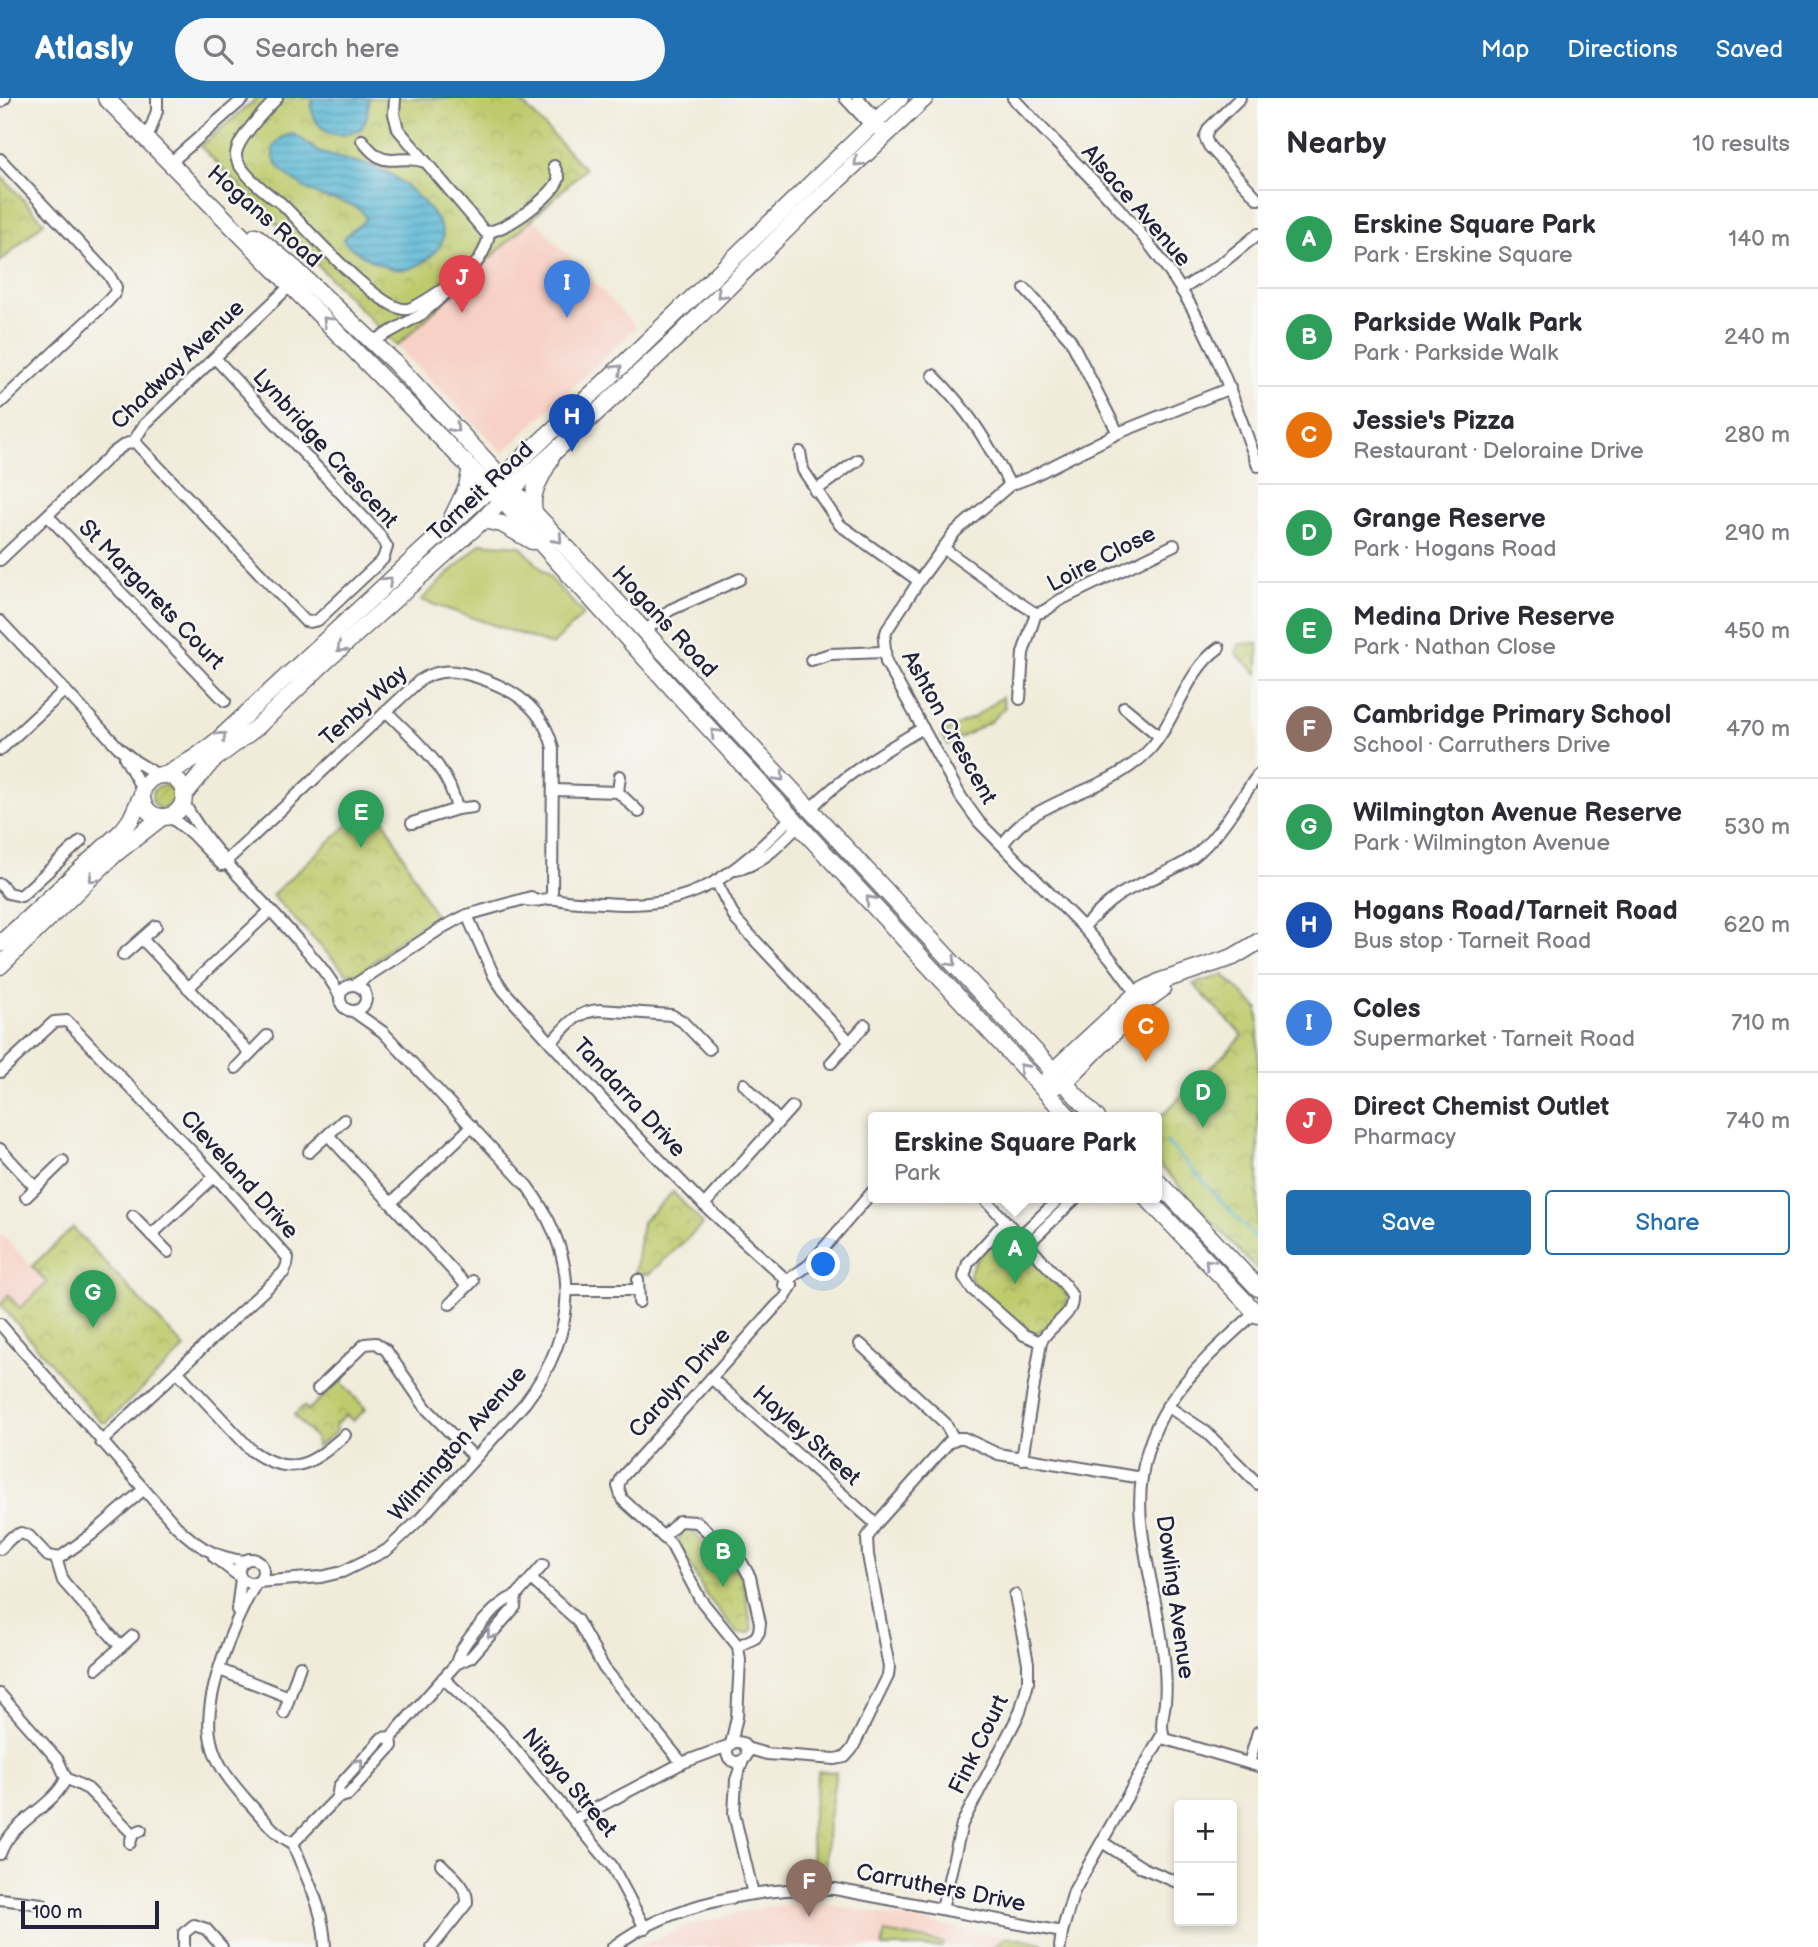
<!DOCTYPE html>
<meta charset="utf-8">
<style>
:root{--surface:#fff;--page:#f7f7f7;--text:#2b2b33;--muted:#7c7c81;--line:#e1e1e2;--accent:#1f6fb2}
body{margin:0;font-family:"Balsamiq Sans",sans-serif;background:var(--page);color:var(--text)}
.controls{position:absolute;right:21px;bottom:21px;display:grid;overflow:hidden;border-radius:7px;box-shadow:0 4px 10px #0003}
.controls button{width:63px;height:63px;display:grid;place-items:center;padding:0;border:0;border-bottom:2px solid var(--line);background:var(--surface);color:var(--text);font:35px sans-serif}
.scale{position:absolute;left:21px;bottom:18px;width:138px;box-sizing:border-box;padding-left:7px;border:4px solid #22223b;border-top:0;font-size:19px;line-height:24px;white-space:nowrap;color:#22223b;-webkit-text-stroke:5px #f6f6f2;paint-order:stroke}
.you{position:absolute;left:824px;top:1167px;width:24px;height:24px;margin:-18px;border:5px solid #fff;border-radius:50%;background:#1a73e8;box-shadow:0 0 0 10px #1a73e833}
.badge{display:grid;place-items:center;width:46px;height:46px;border-radius:50%;background:var(--accent);color:#fff;font-size:23px;font-weight:700}
.pin{position:absolute;translate:-50% -58px;filter:drop-shadow(0 2px 4px #0008)}
.pin::after{content:'';position:absolute;top:37px;width:24px;height:21px;background:inherit;clip-path:polygon(0 0,100% 0,50% 100%)}
.popup{position:absolute;left:868px;top:1014px;width:294px;height:91px;box-sizing:border-box;display:grid;place-content:center;border-radius:7px;background:var(--surface);filter:drop-shadow(0 2px 5px #0005);font-size:23px;white-space:nowrap;color:var(--muted)}
.popup b{font-size:26px;color:var(--text)}
.popup::after{content:'';position:absolute;left:50%;top:100%;margin-left:-14px;border:14px solid transparent;border-top-color:var(--surface)}
.list{margin:0;padding:0;list-style:none}
h2{display:flex;justify-content:space-between;align-items:center;height:91px;margin:0;padding:0 28px;font-size:30px}
h2 small{font-size:23px;font-weight:400;color:var(--muted)}
.list li{display:grid;grid-template-columns:46px 1fr auto;gap:21px;align-items:center;box-sizing:border-box;height:98px;padding:0 28px;border-top:2px solid var(--line)}
.list b{display:block;font-size:26px;white-space:nowrap}
.list p{margin:0;font-size:23px;white-space:nowrap;color:var(--muted)}
.list em{font-size:23px;font-style:normal;color:var(--muted)}
.actions{display:flex;gap:14px;padding:21px 28px}
.actions a{flex:1;padding:16px 0;border:2px solid var(--accent);border-radius:7px;text-align:center;font-size:24px;color:var(--accent)}
.actions .main{background:var(--accent);color:#fff}
.icon{flex:none;width:38px;height:38px;fill:none;stroke:currentColor;stroke-width:2;stroke-linecap:round;stroke-linejoin:round}
.map{position:relative;flex:none;width:1258px;height:1849px;overflow:hidden}
header{display:flex;align-items:center;gap:42px;box-sizing:border-box;height:98px;padding:0 35px;background:var(--accent);color:#fff}
header strong{font-size:33px}
nav{display:flex;gap:38px;margin-inline-start:auto;font-size:24px}
.search{width:490px;height:63px;background:var(--page);display:flex;align-items:center;gap:18px;box-sizing:border-box;padding:0 24px;border-radius:38px;color:var(--muted);font-size:26px}
main{display:flex}
aside{flex:1;background:var(--surface)}
.map>svg:first-child{display:block}
</style>
<header>
<strong>Atlasly</strong>
<div class="search"><svg class="icon" aria-label="search" viewBox="0 0 24 24"><circle cx="10" cy="10" r="6"/><path d="M15 15l6 6"/></svg>Search here</div>
<nav><a>Map</a><a>Directions</a><a>Saved</a></nav>
</header>
<main>
<div class="map">
<svg width="1258" height="1849" viewBox="0 0 1258 1849">
<defs>
<pattern id="park-crowns" width="20" height="18" patternUnits="userSpaceOnUse" patternTransform="scale(1.75)"><rect width="20" height="18" fill="#becb6d"/><path d="M2 6a3 3 0 1 1 6 0M12 15a3 3 0 1 1 6 0" fill="none" stroke="#a3ae5f"/></pattern>
<pattern id="garden-furrows" width="10" height="10" patternUnits="userSpaceOnUse" patternTransform="scale(1.75)"><rect width="10" height="10" fill="#becb6d"/><path d="M-1 1l2-2M0 10L10 0M9 11l2-2" fill="none" stroke="#a3ae5f"/></pattern>
<pattern id="water-rules" width="6" height="5" patternUnits="userSpaceOnUse" patternTransform="scale(1.75)"><rect width="6" height="5" fill="#56b6d4"/><path d="M0 2.5h6" fill="none" stroke="#4794ad"/></pattern>
</defs>
<rect width="100%" height="100%" fill="#f6f6f2"/>
<filter id="ink" filterUnits="userSpaceOnUse"><feTurbulence type="fractalNoise" baseFrequency=".0143" numOctaves="2"/><feDisplacementMap in="SourceGraphic" scale="14" xChannelSelector="R" yChannelSelector="G"/><feConvolveMatrix kernelMatrix="1 2 1 2 8 2 1 2 1" color-interpolation-filters="sRGB"/></filter>
<filter id="wash" filterUnits="userSpaceOnUse"><feTurbulence type="fractalNoise" baseFrequency=".00686" numOctaves="4" result="noise"/><feDisplacementMap in="SourceGraphic" scale="28" xChannelSelector="R" yChannelSelector="G"/><feGaussianBlur stdDeviation="1.57" result="paint"/><feColorMatrix in="noise" values="0 0 0 0 0 0 0 0 0 0 0 0 0 0 0 0 0 1.4 0 .05"/><feComposite in="paint" operator="in"/></filter>
<g filter="url(#wash)">
<rect width="100%" height="100%" fill="#f1ecda"/>
<g fill="#f7d1c6">
<polygon points="533,120 636,229 503,355 397,248"/>
<polygon points="0,1134 47,1185 20,1210 8,1197 0,1205"/>
<polygon points="815,1804 1007,1839 993,1849 637,1849 683,1829 765,1809"/>
</g>
<g fill="#becb6d" stroke="#707654" stroke-width="2">
<polygon points="481,445 520,448 584,516 552,547 421,502"/>
<polygon points="885,1834 943,1845 942,1849 882,1849"/>
</g>
<g fill="url(#park-crowns)" stroke="#707654" stroke-width="2">
<polygon points="257,0 518,0 585,71 397,248 200,48"/>
<polygon points="0,77 44,124 0,164"/>
<polygon points="1258,545 1258,576 1236,556 1239,546"/>
<polygon points="1002,599 1005,609 990,624 948,647 941,636 976,618"/>
<polygon points="374,702 435,818 400,841 360,876 346,875 272,797"/>
<polygon points="1224,877 1258,911 1258,1173 1157,1064 1157,1022 1243,938 1193,886"/>
<polygon points="673,1094 703,1126 649,1176 635,1176 642,1124"/>
<polygon points="73,1130 185,1250 107,1324 101,1324 0,1206 8,1197 20,1210 47,1185 32,1168"/>
<path d="M 1004,1137 L 1015,1141 L 1067,1197 C 1070,1213 1049,1227 1037,1235 L 1027,1233 L 975,1187 L 969,1178 C 973,1163 990,1142 1004,1137 Z"/>
<polygon points="343,1280 343,1286 366,1311 353,1323 346,1317 335,1327 336,1334 316,1350 316,1341 294,1317 304,1308 308,1312"/>
<polygon points="690,1431 737,1473 743,1482 752,1532 748,1535 737,1535 705,1496 678,1442 684,1432"/>
<polygon points="818,1673 836,1674 828,1728 825,1778 812,1778 811,1727"/>
<polygon points="1007,1839 1042,1845 1044,1849 993,1849"/>
</g>
<circle fill="url(#garden-furrows)" stroke="#707654" stroke-width="2" cx="164" cy="699" r="12"/>
<g fill="url(#water-rules)" stroke="#3c6c88" stroke-width="2">
<path d="M 313,0 L 369,0 L 367,19 L 361,31 C 354,34 347,37 339,37 C 321,37 307,16 313,0 Z"/>
<path d="M 293,36 C 303,40 310,49 320,54 C 345,64 374,64 396,80 C 411,91 442,119 443,138 C 443,145 438,151 433,156 C 425,164 416,170 405,171 C 388,174 354,155 343,142 C 348,131 360,130 366,120 C 358,103 333,104 318,97 C 303,90 264,67 275,47 C 279,41 286,37 293,36 Z"/>
</g>
<g fill="none" stroke-linecap="round" stroke-linejoin="round">
<polyline stroke="#56b6d4" stroke-width="2.5" points="1166,1043 1258,1143"/>
</g>
</g>
<g filter="url(#ink)">
<g fill="none" stroke-linecap="round" stroke-linejoin="round">
<g stroke="#6a6973" stroke-width="14">
<g id="street">
<path d="M 277,0 C 266,12 235,42 236,58 C 237,67 245,74 251,81 C 261,90 269,98 281,105 C 302,125 382,217 408,211 C 424,207 456,181 472,171"/>
<path d="M 395,0 L 394,16 L 398,31 L 485,134 C 503,135 554,98 559,80 L 554,68"/>
<polyline points="845,0 874,31"/>
<polyline points="858,0 878,22 885,38"/>
<path d="M 1013,0 C 1071,62 1137,120 1182,193 C 1216,247 1236,308 1258,368"/>
<polyline points="1240,0 1209,30 1205,39 1209,48 1258,101"/>
<polyline points="0,4 5,0"/>
<polyline points="147,41 157,13 157,0"/>
<path d="M 362,42 C 387,76 395,54 426,64"/>
<polyline points="0,61 109,177 116,189 115,195 108,203 0,305"/>
<polyline points="170,65 244,0"/>
<path d="M 467,175 C 479,164 487,151 489,135"/>
<polyline points="1025,191 1070,241 1118,335"/>
<polyline points="1181,192 1222,165 1258,136"/>
<polyline points="372,244 422,216 453,189"/>
<path d="M 933,277 C 970,314 986,342 1010,387"/>
<polyline points="134,343 305,523 310,524 318,522 383,461 387,449 378,435 215,260"/>
<polyline points="800,354 803,372 840,427 919,483"/>
<polyline points="815,393 858,362"/>
<polyline points="48,418 225,603"/>
<path d="M 943,450 C 955,458 1031,515 1037,515 C 1045,515 1053,506 1060,502 L 1174,447"/>
<polyline points="0,462 113,355 124,347 134,343 144,327 291,187"/>
<polyline points="0,523 118,649 135,663 158,677"/>
<polyline points="644,534 670,512 740,481"/>
<polyline points="811,562 830,556 884,554"/>
<polyline points="1020,601 1023,555 1036,515"/>
<polyline points="1124,609 1159,638"/>
<path d="M 386,613 C 416,644 448,667 457,711"/>
<polyline points="0,652 65,592"/>
<polyline points="125,660 142,691"/>
<polyline points="554,692 618,694 639,714"/>
<polyline points="618,694 620,678"/>
<path d="M 183,703 C 211,755 255,794 294,838 C 311,857 328,875 340,898"/>
<path d="M 810,711 C 844,677 882,654 923,630"/>
<polyline points="169,718 191,735 219,764"/>
<polyline points="412,725 457,711 473,709"/>
<path d="M 1002,747 C 1010,737 1018,727 1029,720 C 1068,694 1117,687 1150,651 C 1177,621 1185,574 1219,550"/>
<path d="M 222,767 L 419,583 C 439,570 455,572 477,579 C 514,591 543,610 553,650 L 552,800"/>
<path d="M 736,772 C 763,766 781,745 800,726"/>
<polyline points="716,783 736,822 850,944"/>
<polyline points="0,786 8,795 21,798 81,743"/>
<path d="M 525,802 C 538,805 547,799 556,801 C 572,805 588,804 604,805 C 695,812 732,778 793,718"/>
<polyline points="467,817 494,878 504,893 620,1021 704,1107 792,1187"/>
<path d="M 1083,829 C 1098,815 1111,800 1130,791 C 1151,780 1174,773 1193,759 C 1220,738 1238,704 1258,677"/>
<polyline points="143,842 250,955"/>
<polyline points="123,857 156,828"/>
<polyline points="354,887 445,828 467,817 531,799"/>
<circle cx="353" cy="900" r="13"/>
<polyline points="188,890 271,812"/>
<polyline points="1140,900 1111,861 1083,829 979,724 961,699 886,564 884,541 887,532 919,483 955,434 1010,387 1031,379 1118,335 1230,290"/>
<path d="M 551,945 C 565,929 576,913 600,912 L 671,917 L 682,923 L 709,951"/>
<polyline points="831,965 865,927"/>
<polyline points="236,970 267,938"/>
<polyline points="0,974 54,924 67,923 215,1078 288,1160 287,1167 284,1174 101,1344"/>
<polyline points="744,986 779,1023"/>
<polyline points="329,1038 467,1188"/>
<polyline points="0,1051 35,1089"/>
<polyline points="309,1054 344,1022"/>
<polyline points="26,1099 63,1063"/>
<path d="M 984,1100 L 1065,1187 L 1072,1198 C 1074,1220 1049,1226 1041,1244 L 1022,1361"/>
<polyline points="391,1105 472,1028"/>
<polyline points="704,1107 792,1009"/>
<polyline points="133,1118 168,1154"/>
<polyline points="1005,1124 968,1165 964,1179 972,1191 1024,1237 1041,1244"/>
<polyline points="151,1137 215,1078"/>
<polyline points="1019,1139 1060,1100"/>
<polyline points="1027,1147 1076,1100"/>
<polyline points="638,1182 639,1204"/>
<path d="M 784,1187 C 790,1178 802,1173 810,1166 L 873,1093"/>
<polyline points="567,1192 637,1192"/>
<polyline points="450,1206 473,1183"/>
<path d="M 0,1226 L 176,1428 C 197,1448 215,1460 245,1463"/>
<polyline points="860,1246 945,1325 954,1341"/>
<path d="M 177,1273 L 252,1353 C 292,1381 313,1365 345,1337"/>
<polyline points="711,1280 876,1426"/>
<polyline points="318,1291 365,1246 376,1245 386,1252 426,1310 474,1359"/>
<polyline points="1167,1308 1205,1333 1258,1386"/>
<polyline points="663,1439 679,1423 697,1424 742,1465 750,1479 760,1525 759,1534 755,1540 738,1548"/>
<polyline points="0,1451 12,1439 21,1435 29,1438 48,1458 59,1460 91,1437 143,1392"/>
<polyline points="214,1459 240,1479"/>
<polyline points="56,1460 63,1483 121,1549"/>
<circle cx="251" cy="1473" r="12"/>
<polyline points="531,1481 577,1522 604,1570 682,1665"/>
<path d="M 257,1484 L 321,1479 L 342,1474 L 387,1452 L 420,1421 L 525,1305 C 579,1234 581,1160 527,1088 L 383,934 L 353,913"/>
<path d="M 256,1485 C 235,1521 201,1601 211,1643 C 216,1667 233,1687 250,1706 C 264,1721 274,1736 293,1745 C 306,1781 324,1809 325,1849"/>
<polyline points="237,1512 241,1480"/>
<path d="M 456,1566 C 460,1546 497,1503 516,1498"/>
<polyline points="97,1570 133,1538"/>
<polyline points="220,1572 289,1599"/>
<polyline points="443,1580 499,1632 612,1768 645,1830"/>
<path d="M 0,1596 L 58,1662 L 66,1680 C 54,1710 11,1722 0,1756"/>
<polyline points="284,1615 300,1568"/>
<polyline points="1162,1640 1258,1668"/>
<circle cx="737" cy="1654" r="10"/>
<polyline points="731,1646 737,1619 740,1563 738,1548 700,1501 671,1446 622,1401 618,1388 622,1379 778,1206 785,1200 792,1187"/>
<polyline points="746,1650 767,1656 835,1661 845,1659 852,1651 888,1578 889,1569 868,1457 867,1440 876,1426 949,1344 958,1340 964,1340 998,1356 1142,1380"/>
<polyline points="743,1662 736,1682 734,1716 753,1796"/>
<polyline points="1249,1665 1258,1634"/>
<polyline points="66,1680 88,1691 133,1736"/>
<polyline points="337,1700 339,1688 382,1640 391,1639 456,1566 471,1559 508,1517 515,1509 516,1498 543,1467"/>
<polyline points="574,1722 682,1665 730,1647"/>
<polyline points="1102,1744 1143,1770 1179,1785"/>
<polyline points="130,1745 133,1736 141,1732"/>
<polyline points="293,1745 337,1700 348,1697 392,1648 391,1639"/>
<polyline points="0,1801 42,1806"/>
<polyline points="942,1811 962,1726 1020,1614 1028,1585 1028,1565 1015,1497"/>
<polyline points="184,1849 184,1835 194,1827 206,1831 222,1849"/>
<path d="M 432,1849 L 467,1805 C 468,1788 451,1777 441,1766"/>
<path d="M 613,1849 C 672,1804 762,1789 835,1791 L 1062,1834"/>
<path d="M 1060,1849 L 1062,1834 L 1074,1793 L 1163,1635 C 1160,1624 1164,1615 1165,1604 C 1167,1584 1165,1565 1162,1545 C 1157,1505 1145,1465 1141,1424 C 1132,1326 1189,1274 1256,1214"/>
</g>
</g>
<g stroke="#6a6973" stroke-width="19">
<g id="secondary">
<polyline points="106,0 502,402 682,601 1070,1020"/>
<polyline points="256,138 294,170 395,265 1097,1020"/>
<path d="M 534,413 C 529,395 542,378 550,362"/>
<polyline points="452,420 467,389 471,370"/>
<polyline points="483,422 502,426 532,443"/>
<circle cx="163" cy="698" r="21"/>
<polyline points="166,677 196,659 217,643 608,281 900,0"/>
<polyline points="184,697 212,663 257,629 326,563 483,422 513,390 552,356 681,236 799,119 925,0"/>
<polyline points="0,846 123,732 131,721 141,699"/>
<polyline points="0,868 115,756 162,719"/>
<polyline points="1048,981 1053,973 1136,896 1161,883 1233,859 1258,844"/>
<polyline points="1054,988 1064,985 1144,904 1162,891"/>
<polyline points="1157,1083 1258,1190"/>
<polyline points="1147,1100 1258,1217"/>
</g>
</g>
<use href="#street" stroke="#fff" stroke-width="10"/>
<use href="#secondary" stroke="#fff" stroke-width="16"/>
</g>
<defs><path id="oneway-chevron" d="M-2-3.5L2.5 0L-2 3.5" fill="none" stroke-width="1.6" stroke-linecap="round" stroke-linejoin="round" transform="scale(1.75)"/></defs>
<g stroke="#9c9ca7">
<use href="#oneway-chevron" transform="translate(858 64) rotate(137)"/>
<use href="#oneway-chevron" transform="translate(721 196) rotate(135)"/>
<use href="#oneway-chevron" transform="translate(327 223) rotate(-135)"/>
<use href="#oneway-chevron" transform="translate(618 271) rotate(-44)"/>
<use href="#oneway-chevron" transform="translate(455 330) rotate(46)"/>
<use href="#oneway-chevron" transform="translate(558 441) rotate(48)"/>
<use href="#oneway-chevron" transform="translate(388 483) rotate(-43)"/>
<use href="#oneway-chevron" transform="translate(341 550) rotate(138)"/>
<use href="#oneway-chevron" transform="translate(715 635) rotate(-133)"/>
<use href="#oneway-chevron" transform="translate(222 638) rotate(-42)"/>
<use href="#oneway-chevron" transform="translate(780 679) rotate(47)"/>
<use href="#oneway-chevron" transform="translate(93 780) rotate(135)"/>
<use href="#oneway-chevron" transform="translate(870 802) rotate(-132)"/>
<use href="#oneway-chevron" transform="translate(952 864) rotate(47)"/>
<use href="#oneway-chevron" transform="translate(1023 970) rotate(-132)"/>
<use href="#oneway-chevron" transform="translate(1209 1165) rotate(-134)"/>
<use href="#oneway-chevron" transform="translate(491 1536) rotate(132)"/>
<use href="#oneway-chevron" transform="translate(359 1665) rotate(-49)"/>
</g>
</g>
<g text-anchor="middle" stroke-width="5" stroke-linejoin="round" paint-order="stroke">
<g font-size="23" fill="#22223b" stroke="#f6f6f2">
<text transform="translate(1137 107) rotate(49)" y="8">Alsace Avenue</text>
<text transform="translate(265 118) rotate(41)" y="8">Hogans Road</text>
<text transform="translate(177 266) rotate(-44)" y="8">Chadway Avenue</text>
<text transform="translate(326 350) rotate(48)" y="8">Lynbridge Crescent</text>
<text transform="translate(480 393) rotate(-43)" y="8">Tarneit Road</text>
<text transform="translate(1101 460) rotate(-27)" y="8">Loire Close</text>
<text transform="translate(152 496) rotate(46)" y="8">St Margarets Court</text>
<text transform="translate(665 523) rotate(47)" y="8">Hogans Road</text>
<text transform="translate(363 607) rotate(-42)" y="8">Tenby Way</text>
<text transform="translate(950 629) rotate(61)" y="8">Ashton Crescent</text>
<text transform="translate(630 999) rotate(47)" y="8">Tandarra Drive</text>
<text transform="translate(240 1076) rotate(48)" y="8">Cleveland Drive</text>
<text transform="translate(679 1284) rotate(-48)" y="8">Carolyn Drive</text>
<text transform="translate(807 1337) rotate(42)" y="8">Hayley Street</text>
<text transform="translate(457 1345) rotate(-49)" y="8">Wilmington Avenue</text>
<text transform="translate(1176 1499) rotate(82)" y="8">Dowling Avenue</text>
<text transform="translate(978 1646) rotate(-64)" y="8">Fink Court</text>
<text transform="translate(570 1684) rotate(50)" y="8">Nitaya Street</text>
<text transform="translate(941 1789) rotate(11)" y="8">Carruthers Drive</text>
</g>
</g>
</svg>
<div class="controls">
<button>+</button>
<button>−</button>
</div>
<div class="scale">100 m</div>
<div class="you"></div>
<div class="pin badge" style="left:1015px;top:1186px;background:#2e9e5b">A</div>
<div class="popup"><b>Erskine Square Park</b>Park</div>
<div class="pin badge" style="left:723px;top:1489px;background:#2e9e5b">B</div>
<div class="pin badge" style="left:1146px;top:964px;background:#e8710a">C</div>
<div class="pin badge" style="left:1203px;top:1030px;background:#2e9e5b">D</div>
<div class="pin badge" style="left:361px;top:750px;background:#2e9e5b">E</div>
<div class="pin badge" style="left:809px;top:1819px;background:#8d6e63">F</div>
<div class="pin badge" style="left:93px;top:1230px;background:#2e9e5b">G</div>
<div class="pin badge" style="left:572px;top:354px;background:#1a4fb4">H</div>
<div class="pin badge" style="left:567px;top:220px;background:#3f7fe0">I</div>
<div class="pin badge" style="left:462px;top:215px;background:#e0444e">J</div>
</div>
<aside>
<h2>Nearby<small>10 results</small></h2>
<ul class="list">
<li><span class="badge" style="background:#2e9e5b">A</span><div><b>Erskine Square Park</b><p>Park · Erskine Square</p></div><em>140 m</em></li>
<li><span class="badge" style="background:#2e9e5b">B</span><div><b>Parkside Walk Park</b><p>Park · Parkside Walk</p></div><em>240 m</em></li>
<li><span class="badge" style="background:#e8710a">C</span><div><b>Jessie's Pizza</b><p>Restaurant · Deloraine Drive</p></div><em>280 m</em></li>
<li><span class="badge" style="background:#2e9e5b">D</span><div><b>Grange Reserve</b><p>Park · Hogans Road</p></div><em>290 m</em></li>
<li><span class="badge" style="background:#2e9e5b">E</span><div><b>Medina Drive Reserve</b><p>Park · Nathan Close</p></div><em>450 m</em></li>
<li><span class="badge" style="background:#8d6e63">F</span><div><b>Cambridge Primary School</b><p>School · Carruthers Drive</p></div><em>470 m</em></li>
<li><span class="badge" style="background:#2e9e5b">G</span><div><b>Wilmington Avenue Reserve</b><p>Park · Wilmington Avenue</p></div><em>530 m</em></li>
<li><span class="badge" style="background:#1a4fb4">H</span><div><b>Hogans Road/Tarneit Road</b><p>Bus stop · Tarneit Road</p></div><em>620 m</em></li>
<li><span class="badge" style="background:#3f7fe0">I</span><div><b>Coles</b><p>Supermarket · Tarneit Road</p></div><em>710 m</em></li>
<li><span class="badge" style="background:#e0444e">J</span><div><b>Direct Chemist Outlet</b><p>Pharmacy</p></div><em>740 m</em></li>
</ul>
<div class="actions"><a class="main">Save</a><a>Share</a></div>
</aside>
</main>
